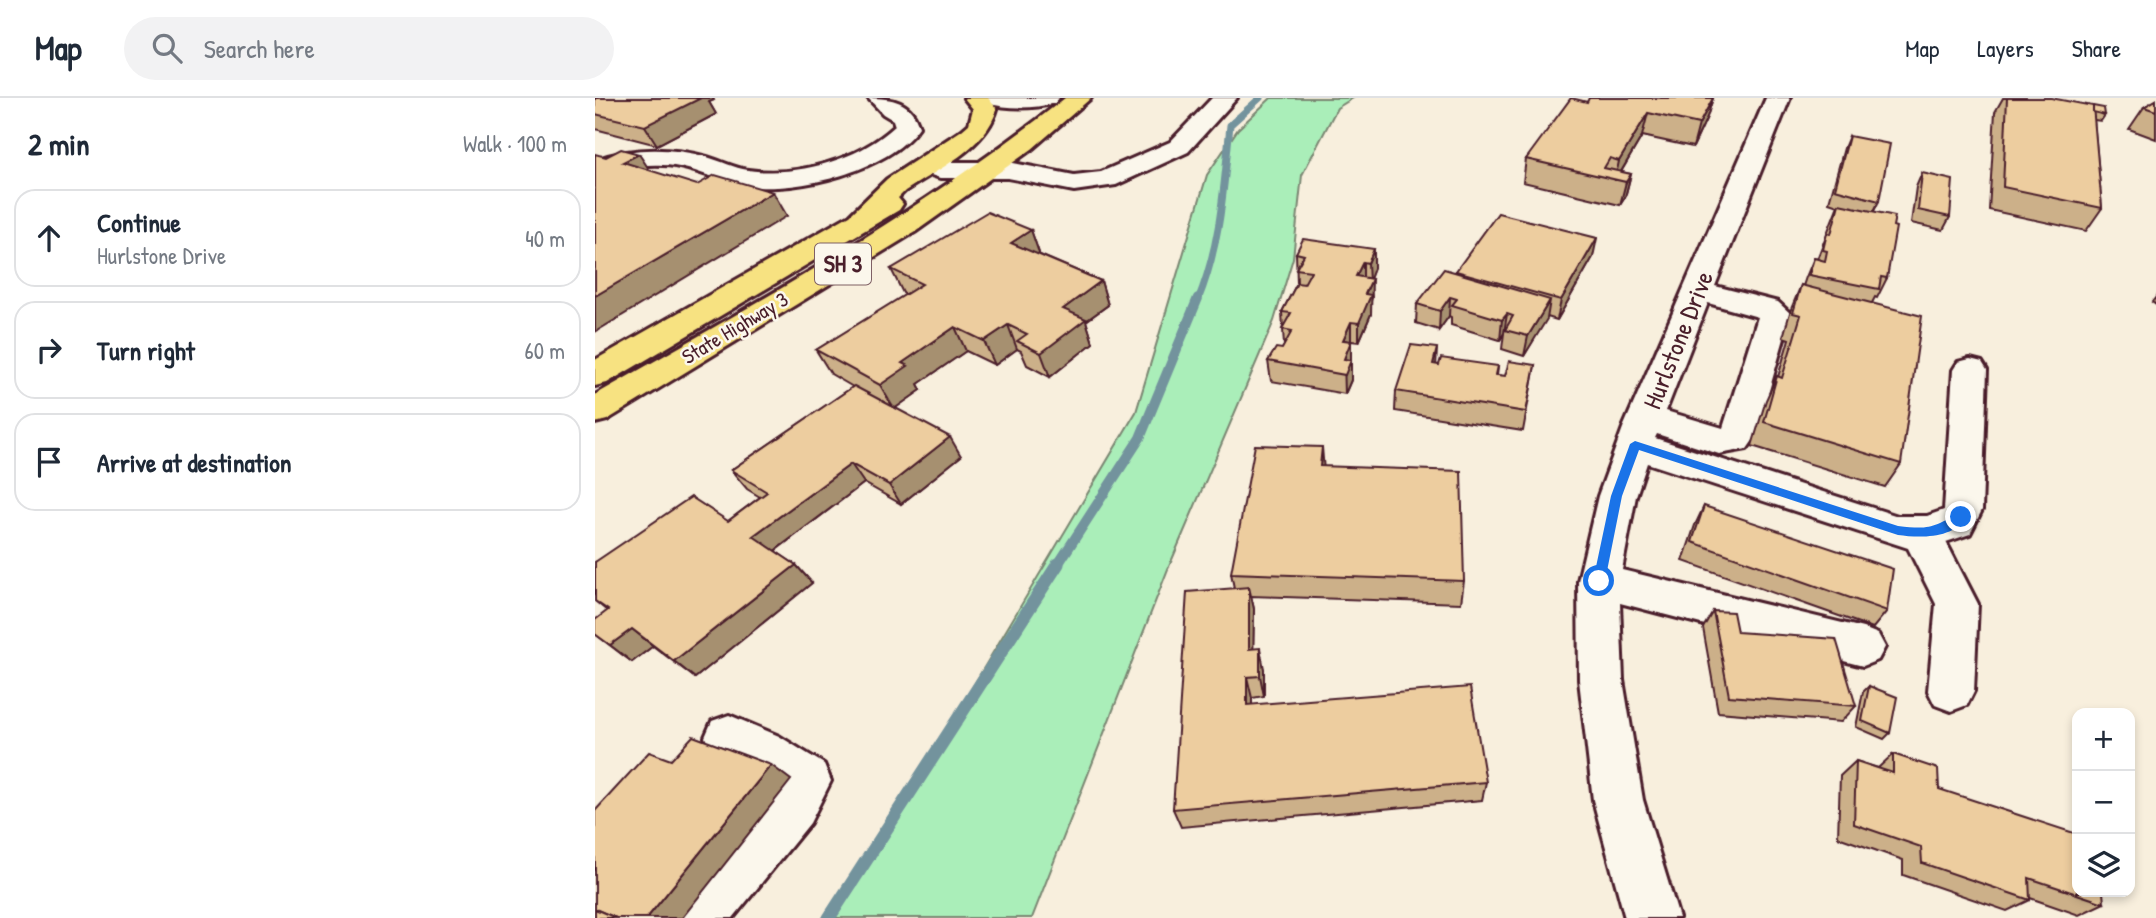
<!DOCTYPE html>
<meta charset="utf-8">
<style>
:root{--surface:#fff;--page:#f2f2f3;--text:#1f2937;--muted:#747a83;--line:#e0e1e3}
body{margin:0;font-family:"Patrick Hand",sans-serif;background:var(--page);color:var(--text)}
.controls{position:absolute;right:21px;bottom:21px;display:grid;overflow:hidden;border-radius:14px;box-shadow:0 4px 10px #0003}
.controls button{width:63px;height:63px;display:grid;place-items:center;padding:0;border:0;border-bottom:2px solid var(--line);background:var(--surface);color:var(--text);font:35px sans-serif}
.stop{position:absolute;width:21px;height:21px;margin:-16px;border:5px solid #1a73e8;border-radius:50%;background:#fff}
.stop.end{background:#1a73e8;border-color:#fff;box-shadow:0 2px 7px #0008}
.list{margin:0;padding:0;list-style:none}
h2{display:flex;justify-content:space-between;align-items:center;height:91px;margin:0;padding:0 28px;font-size:30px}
h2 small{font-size:23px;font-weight:400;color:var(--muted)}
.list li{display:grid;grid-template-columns:46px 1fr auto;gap:21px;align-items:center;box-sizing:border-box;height:98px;margin:0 14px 14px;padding:0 14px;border:2px solid var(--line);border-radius:21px}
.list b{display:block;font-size:26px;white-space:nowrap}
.list p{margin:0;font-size:23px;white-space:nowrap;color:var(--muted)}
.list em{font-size:23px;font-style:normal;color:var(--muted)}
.icon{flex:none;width:38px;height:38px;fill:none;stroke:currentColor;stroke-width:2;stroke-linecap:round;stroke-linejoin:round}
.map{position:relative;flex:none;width:1561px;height:820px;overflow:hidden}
header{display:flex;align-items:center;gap:42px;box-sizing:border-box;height:98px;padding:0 35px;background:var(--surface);border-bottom:2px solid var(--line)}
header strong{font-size:33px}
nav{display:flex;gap:38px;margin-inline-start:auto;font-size:24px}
.search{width:490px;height:63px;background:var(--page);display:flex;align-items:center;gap:18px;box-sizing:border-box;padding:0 24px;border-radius:38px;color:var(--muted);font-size:26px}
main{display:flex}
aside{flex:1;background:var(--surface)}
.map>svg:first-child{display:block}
</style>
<header>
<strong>Map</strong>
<div class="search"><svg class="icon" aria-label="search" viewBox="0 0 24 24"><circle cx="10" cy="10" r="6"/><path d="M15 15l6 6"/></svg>Search here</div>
<nav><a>Map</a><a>Layers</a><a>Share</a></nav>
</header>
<main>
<aside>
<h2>2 min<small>Walk · 100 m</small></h2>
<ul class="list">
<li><svg class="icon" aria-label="ahead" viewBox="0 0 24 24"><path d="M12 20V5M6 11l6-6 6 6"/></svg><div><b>Continue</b><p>Hurlstone Drive</p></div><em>40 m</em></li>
<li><svg class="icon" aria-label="right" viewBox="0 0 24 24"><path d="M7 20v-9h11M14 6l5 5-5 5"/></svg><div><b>Turn right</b></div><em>60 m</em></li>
<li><svg class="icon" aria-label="arrive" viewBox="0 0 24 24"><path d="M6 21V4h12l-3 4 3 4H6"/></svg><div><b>Arrive at destination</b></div></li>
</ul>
</aside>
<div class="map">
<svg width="1561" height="820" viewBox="0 0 1561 820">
<rect width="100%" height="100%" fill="#f8efdd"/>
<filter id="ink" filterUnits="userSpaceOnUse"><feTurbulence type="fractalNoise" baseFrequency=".0143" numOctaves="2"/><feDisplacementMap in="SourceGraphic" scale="14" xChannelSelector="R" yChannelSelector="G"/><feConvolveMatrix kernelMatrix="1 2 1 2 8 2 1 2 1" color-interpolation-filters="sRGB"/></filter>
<g filter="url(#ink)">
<polygon fill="#aaeeb9" stroke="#7a8672" stroke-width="2" points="676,0 758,0 742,10 707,77 698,160 679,223 573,471 437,820 228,820 322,682 541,314 612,77 643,31"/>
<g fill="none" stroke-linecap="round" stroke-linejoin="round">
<path stroke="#73939d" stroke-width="7" d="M 603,202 C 626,146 629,86 635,27 L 665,0"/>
<polyline stroke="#73939d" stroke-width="10" points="462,468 545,340 603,200"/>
<polyline stroke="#73939d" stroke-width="13" points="234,820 463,466"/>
<g stroke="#4a1f2b" stroke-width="6">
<g id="minor">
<path d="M 273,0 C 297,0 317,3 324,29 C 294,73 202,95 152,88 C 123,84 98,68 68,67 C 43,65 24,73 0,79 L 0,62 C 37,49 75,49 112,59 C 126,63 139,70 153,72 C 203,79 263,62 300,28 L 298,22 L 288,16 Z"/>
<path d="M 387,0 L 464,0 L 460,5 C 437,11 414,11 391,5 Z"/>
<polygon points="617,0 642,0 593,54 521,87 479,93 413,80 345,80 336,77 332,72 336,67 345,64 413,64 479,77 506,74 575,44"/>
<path d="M 1171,0 L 1195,0 L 1120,188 L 1183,204 L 1196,216 L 1161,338 L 1152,351 L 1124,356 L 1062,336 L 1060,340 L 1303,418 L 1332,418 L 1349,412 L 1358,272 L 1363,264 L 1375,261 L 1387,264 L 1392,272 L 1387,412 L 1375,436 L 1351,444 L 1383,506 L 1379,593 L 1372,607 L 1356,613 L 1340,607 L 1333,593 L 1341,506 L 1313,450 L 1052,365 L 1041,398 L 1027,472 L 1268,530 L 1283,536 L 1290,549 L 1283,562 L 1268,568 L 1025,505 L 1028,582 L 1048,702 L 1084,820 L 1030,820 L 998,702 L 984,582 L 983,483 L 1003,398 L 1028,330 ZM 1113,205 L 1163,219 L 1128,330 L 1071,313 Z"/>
<polygon points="134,617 184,638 229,666 236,683 215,725 138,820 77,820 85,801 180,690 150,670 117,655 110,639 117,623"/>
</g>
</g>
<g stroke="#4a1f2b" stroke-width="6">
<g id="highway">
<path d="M 369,0 L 393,0 L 402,11 C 391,50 343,71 310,93 L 303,100 L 308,106 L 304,112 L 12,285 L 0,288 L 0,262 L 255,117 L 292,81 L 367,32 L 374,26 L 378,11 Z"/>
<path d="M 470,0 L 496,0 L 437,51 L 320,134 L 12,322 L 0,325 L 0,297 C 162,205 324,116 470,0 Z"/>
</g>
</g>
<use href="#minor" fill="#fbf7ec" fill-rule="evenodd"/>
<use href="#highway" fill="#f7e281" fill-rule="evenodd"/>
</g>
<g fill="#ccb089" stroke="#4a1f2b" stroke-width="2">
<polygon points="0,0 119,2 114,4 121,16 62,47 0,31"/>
<polygon points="1003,0 1118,0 1112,19 1098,49 1047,38 1026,74 1036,76 1030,99 1025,107 928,84 931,61 992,4"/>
<polygon points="1408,0 1456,0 1510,17 1506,23 1499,22 1507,110 1491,133 1394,112 1400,14"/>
<polygon points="1561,2 1561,41 1534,31 1549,9"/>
<polygon points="1254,38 1284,103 1279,113 1298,128 1292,180 1282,200 1280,199 1277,205 1306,366 1290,389 1157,348 1171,302 1182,278 1183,279 1194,241 1188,239 1196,211 1206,187 1208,188 1211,179 1219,160 1222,161 1243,107 1234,104 1249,50"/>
<polygon points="1327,75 1355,119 1348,132 1316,125 1321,89"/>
<polygon points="436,132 444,155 443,156 506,183 513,207 491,223 498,245 455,279 432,267 426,253 422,251 400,267 371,253 323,286 326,292 300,310 366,358 306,406 269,385 180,453 201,467 217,485 100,580 58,548 37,564 0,536 12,513 0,503 0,464 133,423 165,399 152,391 136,372 258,289 236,276 221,252 311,197 308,195 296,171"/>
<polygon points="779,151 779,170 775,180 777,200 776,203 776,216 764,244 756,243 756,282 750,296 676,283 673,263 687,251 689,248 687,214 702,185 701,155"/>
<polygon points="998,159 962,222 952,219 929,258 907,251 909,235 905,242 856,227 856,219 854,218 844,232 821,225 822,206 860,174 861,173"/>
<polygon points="1561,199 1561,207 1557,204"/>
<polygon points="841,267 903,268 902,277 910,278 940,267 928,333 800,313 801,293"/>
<polygon points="728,368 869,483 866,505 656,498 659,511 658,551 669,571 669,598 657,600 657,607 891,684 887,702 586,729 578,711 639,490 636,475"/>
<polygon points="1109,408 1292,513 1278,530 1088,463 1100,427"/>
<polygon points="1118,513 1142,534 1261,608 1246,624 1123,614 1108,530"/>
<polygon points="1274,588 1295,635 1289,641 1261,629 1268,594"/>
<polygon points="1298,656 1344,691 1509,805 1484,817 1435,800 1435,802 1412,813 1308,777 1308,762 1243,739 1245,678 1261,663 1283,670"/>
</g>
<g fill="#a6906f" stroke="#4a1f2b" stroke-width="2">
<polygon points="94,0 118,0 119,2 114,4 121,16 62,47 50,28"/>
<polygon points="1118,0 1112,19 1098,49 1104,26"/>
<polygon points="1053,15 1047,38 1021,82 1020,82 1024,63"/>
<polygon points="44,56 59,79 28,64"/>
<polygon points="1036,76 1030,99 1025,107 1031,84"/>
<polygon points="178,94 192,118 0,234 0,198"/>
<polygon points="436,132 444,155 425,168 416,145"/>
<polygon points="1002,140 998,159 962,222 966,202"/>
<polygon points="779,151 779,170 774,184 773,165"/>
<polygon points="768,164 768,184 761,178"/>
<polygon points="777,181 776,216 764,244 764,225 770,196"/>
<polygon points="506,183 513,207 491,223 498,245 455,279 446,255 468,211"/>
<polygon points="855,199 854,218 844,232 845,213"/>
<polygon points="955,202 952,221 929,258 933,238"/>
<polygon points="912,216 909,235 905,242 907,222"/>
<polygon points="756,224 756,243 748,242"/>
<polygon points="413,227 422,251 400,267 389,243"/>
<polygon points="360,229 371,253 323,286 326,292 299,311 285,287 307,265"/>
<polygon points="756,243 756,282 750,296 749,261"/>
<polygon points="842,250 841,270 838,266"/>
<polygon points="355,339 366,358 306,406 294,387"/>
<polygon points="727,349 729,373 725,368"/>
<polygon points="256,366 269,385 174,457 158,438"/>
<polygon points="201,467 217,485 100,580 79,563"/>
<polygon points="654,489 659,511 658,572 654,551"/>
<polygon points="37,531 58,548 37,564 15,547"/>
<polygon points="665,550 669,571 669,598 665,578"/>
<polygon points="652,579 657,600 657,627 652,607"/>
<polygon points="176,667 196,682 87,820 52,820"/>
</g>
<g fill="#edcd9f" stroke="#4a1f2b" stroke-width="2">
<polygon points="0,0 106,0 50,28 0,16"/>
<polygon points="976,0 992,4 994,0 1118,0 1104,26 1053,15 1024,63 1015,60 1009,70 1036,76 1031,84 931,61"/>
<polygon points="1412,0 1456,0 1498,8 1507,110 1408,89"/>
<polygon points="1561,2 1561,13 1549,9"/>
<polygon points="1498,8 1509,10 1510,17 1498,14"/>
<polygon points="1254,38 1295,46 1284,103 1240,91"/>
<polygon points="26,51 44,56 28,64 102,87 120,77 178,94 0,198 0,56 11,59"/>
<polygon points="1327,75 1358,82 1355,119 1323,112"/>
<polygon points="1244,106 1300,118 1298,128 1301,129 1292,180 1286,179 1284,191 1214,177 1219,160 1230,163 1232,153 1228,152 1232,135 1236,136"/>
<polygon points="392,114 436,132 416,145 506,183 468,211 491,221 446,255 422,243 432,236 413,227 389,243 360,229 307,265 313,268 285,287 221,252 327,186 296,171"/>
<polygon points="903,115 1002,140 966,202 861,173"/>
<polygon points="708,141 779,151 773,165 768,164 761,178 777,181 770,196 776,197 764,225 756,224 748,242 756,243 749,261 756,262 750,277 673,263 681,250 687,251 697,233 687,231 696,215 687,214 702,185 709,186 716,173 701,171 709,157 701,155"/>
<polygon points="849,171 955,202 933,238 910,232 918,218 912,216 907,222 857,207 862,201 855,199 845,213 822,206"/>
<polygon points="1206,187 1327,218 1306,366 1169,324 1182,278 1187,280 1206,217 1198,215"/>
<polygon points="816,247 842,250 838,266 844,267 846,260 903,268 901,277 910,278 914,263 940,267 931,314 801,293"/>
<polygon points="259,288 355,339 294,387 256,366 158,438 201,467 79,563 37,531 15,547 0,536 0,522 13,512 0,503 0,464 96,399 133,423 172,394 136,372"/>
<polygon points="660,347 727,349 725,368 866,373 869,483 636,475"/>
<polygon points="1109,408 1298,471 1292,513 1097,444"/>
<polygon points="654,489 654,551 665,550 665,578 652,579 652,607 875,589 891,684 578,711 592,494"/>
<polygon points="1118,513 1138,514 1142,534 1241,541 1261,608 1134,598"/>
<polygon points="1274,588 1302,599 1295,635 1267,623"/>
<polygon points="98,638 176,667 52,820 21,820 0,811 0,713 54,654 76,662"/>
<polygon points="1298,656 1343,671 1344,691 1482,736 1482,794 1508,794 1509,805 1434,780 1435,802 1327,765 1326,749 1259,726 1261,663 1298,675"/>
<polygon points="0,811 21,820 0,820"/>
</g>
</g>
<path fill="#1a73e8" d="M 1040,343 L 1303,428 C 1336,432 1338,429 1366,414 L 1372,419 C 1358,441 1325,440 1303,437 L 1044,352 L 1027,398 L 1010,483 L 1004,488 L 998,483 L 1016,398 L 1035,346 Z"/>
<g text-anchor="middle" stroke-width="5" stroke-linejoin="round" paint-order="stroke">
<g font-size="21" fill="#4a1f2b" stroke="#fbf7ec">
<text transform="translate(140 230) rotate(-31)" y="7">State Highway 3</text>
</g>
<rect fill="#fbf7ec" stroke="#7f6065" stroke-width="2" x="220" y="145.5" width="56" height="41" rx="5"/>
<g font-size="24" font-weight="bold" fill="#4a1f2b">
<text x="248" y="174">SH 3</text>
</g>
<g font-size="26" fill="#4a1f2b" stroke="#fbf7ec">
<text transform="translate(1083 242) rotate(-68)" y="9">Hurlstone Drive</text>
</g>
</g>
</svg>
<div class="controls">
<button>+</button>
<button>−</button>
<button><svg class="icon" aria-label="layers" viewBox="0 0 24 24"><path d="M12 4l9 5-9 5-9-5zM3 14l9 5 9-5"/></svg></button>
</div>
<div class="stop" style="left:1004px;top:483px"></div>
<div class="stop end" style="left:1366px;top:419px"></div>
</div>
</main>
